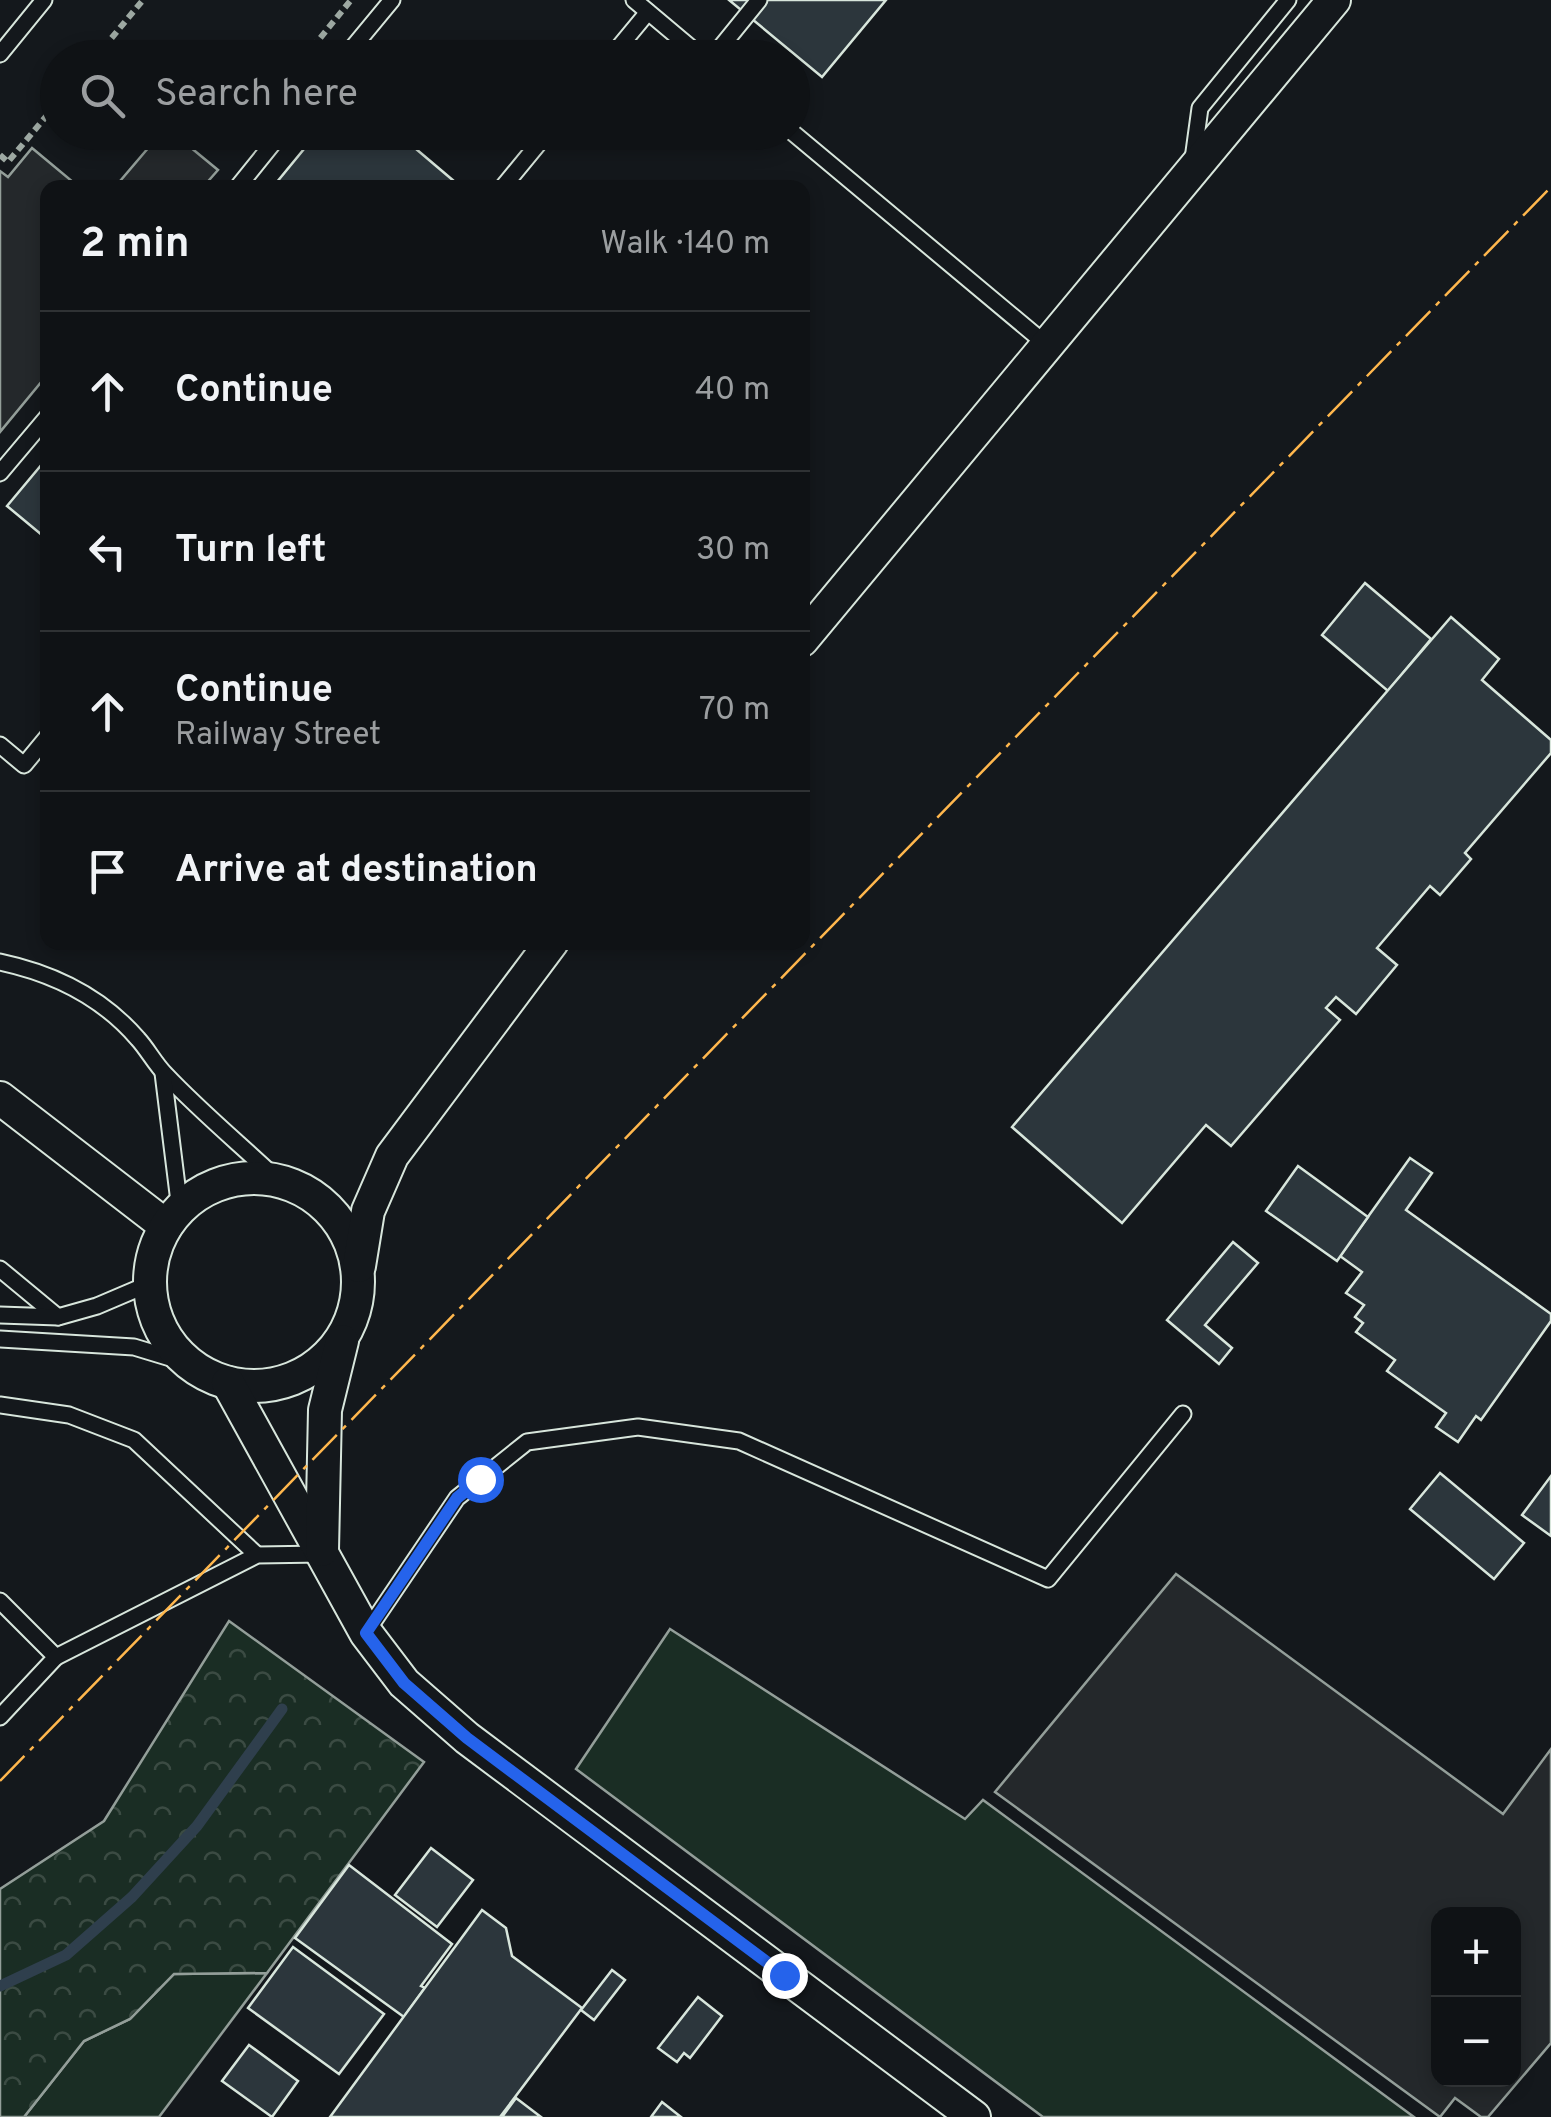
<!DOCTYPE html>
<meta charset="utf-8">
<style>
:root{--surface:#0f1215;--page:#1d2022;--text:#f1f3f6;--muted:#9b9ea0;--line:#2f3234}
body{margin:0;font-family:Overpass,sans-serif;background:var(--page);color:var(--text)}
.controls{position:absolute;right:30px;bottom:30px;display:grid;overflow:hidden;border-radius:20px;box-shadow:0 5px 15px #0003}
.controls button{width:90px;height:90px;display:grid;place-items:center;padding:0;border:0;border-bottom:2px solid var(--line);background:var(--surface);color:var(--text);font:50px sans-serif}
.stop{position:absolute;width:30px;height:30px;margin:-22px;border:8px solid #2563eb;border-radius:50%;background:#fff}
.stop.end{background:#2563eb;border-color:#fff;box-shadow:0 2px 10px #0008}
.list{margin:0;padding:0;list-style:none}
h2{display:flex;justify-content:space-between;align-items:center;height:130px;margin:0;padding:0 40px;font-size:42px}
h2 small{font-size:32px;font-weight:400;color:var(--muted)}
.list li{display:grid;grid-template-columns:65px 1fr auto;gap:30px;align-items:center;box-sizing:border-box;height:160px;padding:0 40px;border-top:2px solid var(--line)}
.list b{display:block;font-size:38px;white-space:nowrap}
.list p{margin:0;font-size:32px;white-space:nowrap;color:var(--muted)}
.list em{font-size:32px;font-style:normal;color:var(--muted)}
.icon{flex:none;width:55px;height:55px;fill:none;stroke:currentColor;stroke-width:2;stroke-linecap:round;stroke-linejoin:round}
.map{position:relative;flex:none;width:1551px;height:2117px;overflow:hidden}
.search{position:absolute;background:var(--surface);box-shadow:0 5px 15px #0003;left:40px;top:40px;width:770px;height:110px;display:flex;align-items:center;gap:25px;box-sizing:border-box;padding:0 35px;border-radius:55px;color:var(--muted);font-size:38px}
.panel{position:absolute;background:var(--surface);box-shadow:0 5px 15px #0003;left:40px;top:180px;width:770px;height:770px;border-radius:20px}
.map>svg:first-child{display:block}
</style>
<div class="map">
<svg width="1551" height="2117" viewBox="0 0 1551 2117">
<defs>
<pattern id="forest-crowns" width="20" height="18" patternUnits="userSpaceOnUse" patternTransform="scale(2.5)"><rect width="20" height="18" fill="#1a2d24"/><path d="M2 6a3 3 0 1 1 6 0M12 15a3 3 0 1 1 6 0" fill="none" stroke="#3b4b43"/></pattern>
</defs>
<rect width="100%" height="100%" fill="#14181c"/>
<g fill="#1a2d24" stroke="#939e99" stroke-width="2.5">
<polygon points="670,1629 965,1819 983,1800 1414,2117 1043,2117 576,1769"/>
<polygon points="267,1973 159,2117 24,2117 84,2041 130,2019 174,1974"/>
</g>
<polygon fill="url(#forest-crowns)" stroke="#939e99" stroke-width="2.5" points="229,1621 424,1762 267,1973 174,1974 130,2019 84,2041 24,2117 0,2117 0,1889 104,1821"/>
<g fill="#24282b" stroke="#939e99" stroke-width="2.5" fill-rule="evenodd">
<polygon points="161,133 173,133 218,170 203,187 115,187"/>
<polygon points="32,148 79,187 48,188 47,375 0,432 0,171 8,177"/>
<path d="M 1176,1574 L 1503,1814 L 1551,1749 L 1551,2043 L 1488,2117 L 1481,2117 L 1455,2098 L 1440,2117 L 995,1792 ZM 1514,1914 L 1514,2080 L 1438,2080 L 1438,1914 Z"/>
</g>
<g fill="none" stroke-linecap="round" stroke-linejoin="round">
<polyline stroke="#2f3f4d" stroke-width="11" points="0,1986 66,1955 132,1897 197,1826 282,1709"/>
</g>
<g fill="#2c363c" stroke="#d8e6dc" stroke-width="2.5">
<polygon points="729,0 886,0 822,77"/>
<polygon points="318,132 396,132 455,182 450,188 272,188"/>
<polygon points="48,457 48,540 7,506"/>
<polygon points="1365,583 1431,639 1388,691 1322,635"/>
<polygon points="1451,617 1499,659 1482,680 1551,740 1551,753 1465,853 1471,859 1440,895 1430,886 1377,948 1397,965 1356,1014 1336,997 1326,1008 1340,1020 1231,1146 1206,1125 1122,1223 1012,1127"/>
<polygon points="1410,1158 1432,1173 1406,1210 1551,1314 1551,1321 1481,1420 1476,1416 1458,1442 1436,1427 1446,1413 1387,1371 1395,1360 1356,1332 1363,1323 1355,1317 1364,1305 1346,1293 1362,1272 1340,1256"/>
<polygon points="1298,1166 1368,1217 1337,1261 1266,1211"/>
<polygon points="1233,1242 1258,1263 1205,1325 1232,1348 1219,1364 1167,1320"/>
<polygon points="1440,1473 1524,1543 1494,1579 1410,1509"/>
<polygon points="1551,1476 1551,1536 1522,1515"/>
<polygon points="431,1848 473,1880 437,1927 395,1895"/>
<polygon points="349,1865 452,1944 421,1986 425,1988 404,2017 295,1938"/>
<polygon points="482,1910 506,1928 512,1956 582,2008 500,2117 330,2117"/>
<polygon points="293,1947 384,2014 339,2074 248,2008"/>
<polygon points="612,1970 625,1980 594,2020 581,2010"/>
<polygon points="698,1997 722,2016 690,2058 684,2053 677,2062 658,2048"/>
<polygon points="249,2045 298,2081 272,2117 222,2081"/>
<polygon points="516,2098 541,2117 502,2117"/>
<polygon points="662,2102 681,2117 651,2117"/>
</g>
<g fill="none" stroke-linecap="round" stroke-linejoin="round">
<g stroke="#d8e6dc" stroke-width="19">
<g id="service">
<polyline points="634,0 703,58"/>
<polyline points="0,54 44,0"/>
<polyline points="344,58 392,0"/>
<polyline points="610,58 648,12"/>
<polyline points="712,58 759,0"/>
<polyline points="792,132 1047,345"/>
<polyline points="1193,159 1200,108 1288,0"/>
<polyline points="237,188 282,132"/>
<polyline points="502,188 548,132"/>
<polyline points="0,473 48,416"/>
<polyline points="0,745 24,765 48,736"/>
<path d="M 0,962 C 52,973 102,997 138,1039 C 148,1050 155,1064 166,1075 C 201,1112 241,1145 278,1180"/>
<polyline points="163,1073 180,1210"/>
<polyline points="0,1269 58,1317"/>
<polyline points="0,1315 58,1317 97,1306 151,1283"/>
<polyline points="0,1339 134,1347 190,1364"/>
<polyline points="0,1405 69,1415 134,1440 257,1555"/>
<polyline points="0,1601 56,1657 0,1717"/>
<polyline points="367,1631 457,1498 527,1442 638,1427 739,1441 1048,1579 1183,1414"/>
<polyline points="56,1657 257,1555 322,1554"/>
</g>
</g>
<g stroke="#d8e6dc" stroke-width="36">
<g id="minor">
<polyline points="802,640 1334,0"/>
<polyline points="0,1098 166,1226"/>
<circle cx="254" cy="1282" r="104"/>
<polyline points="359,1266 368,1211 392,1156 552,942"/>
<polyline points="228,1383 366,1633 404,1683 467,1738 974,2117"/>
<polyline points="322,1550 325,1410 342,1341"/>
</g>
</g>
<g stroke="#9da8a2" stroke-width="6" stroke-dasharray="8 5" stroke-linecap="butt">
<polyline points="95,58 143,0"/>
<polyline points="304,58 351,0"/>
<polyline points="0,155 8,162 58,102"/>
</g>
<use href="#service" stroke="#14181c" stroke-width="15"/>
<use href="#minor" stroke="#14181c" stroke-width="32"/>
<polyline stroke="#ffb74d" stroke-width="2.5" stroke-dasharray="35 8 5 8" stroke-linecap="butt" points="0,1781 1551,187"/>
</g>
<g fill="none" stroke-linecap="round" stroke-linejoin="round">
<polyline stroke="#2563eb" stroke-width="12" points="480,1479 457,1498 366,1633 404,1683 467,1738 784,1975"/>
</g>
</svg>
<div class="controls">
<button>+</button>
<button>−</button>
</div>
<div class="stop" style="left:480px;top:1479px"></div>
<div class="stop end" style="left:784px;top:1975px"></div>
<div class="search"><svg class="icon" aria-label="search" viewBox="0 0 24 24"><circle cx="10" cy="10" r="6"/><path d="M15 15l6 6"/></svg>Search here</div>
<section class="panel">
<h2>2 min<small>Walk · 140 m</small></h2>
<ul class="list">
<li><svg class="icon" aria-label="ahead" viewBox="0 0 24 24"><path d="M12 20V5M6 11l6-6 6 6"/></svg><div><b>Continue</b></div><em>40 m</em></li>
<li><svg class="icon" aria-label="left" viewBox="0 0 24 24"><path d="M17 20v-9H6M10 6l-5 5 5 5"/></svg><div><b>Turn left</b></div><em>30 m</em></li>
<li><svg class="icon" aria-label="ahead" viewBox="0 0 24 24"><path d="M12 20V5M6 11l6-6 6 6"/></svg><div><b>Continue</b><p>Railway Street</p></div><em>70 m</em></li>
<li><svg class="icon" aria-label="arrive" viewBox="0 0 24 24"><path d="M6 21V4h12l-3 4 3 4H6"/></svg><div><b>Arrive at destination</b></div></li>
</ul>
</section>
</div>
